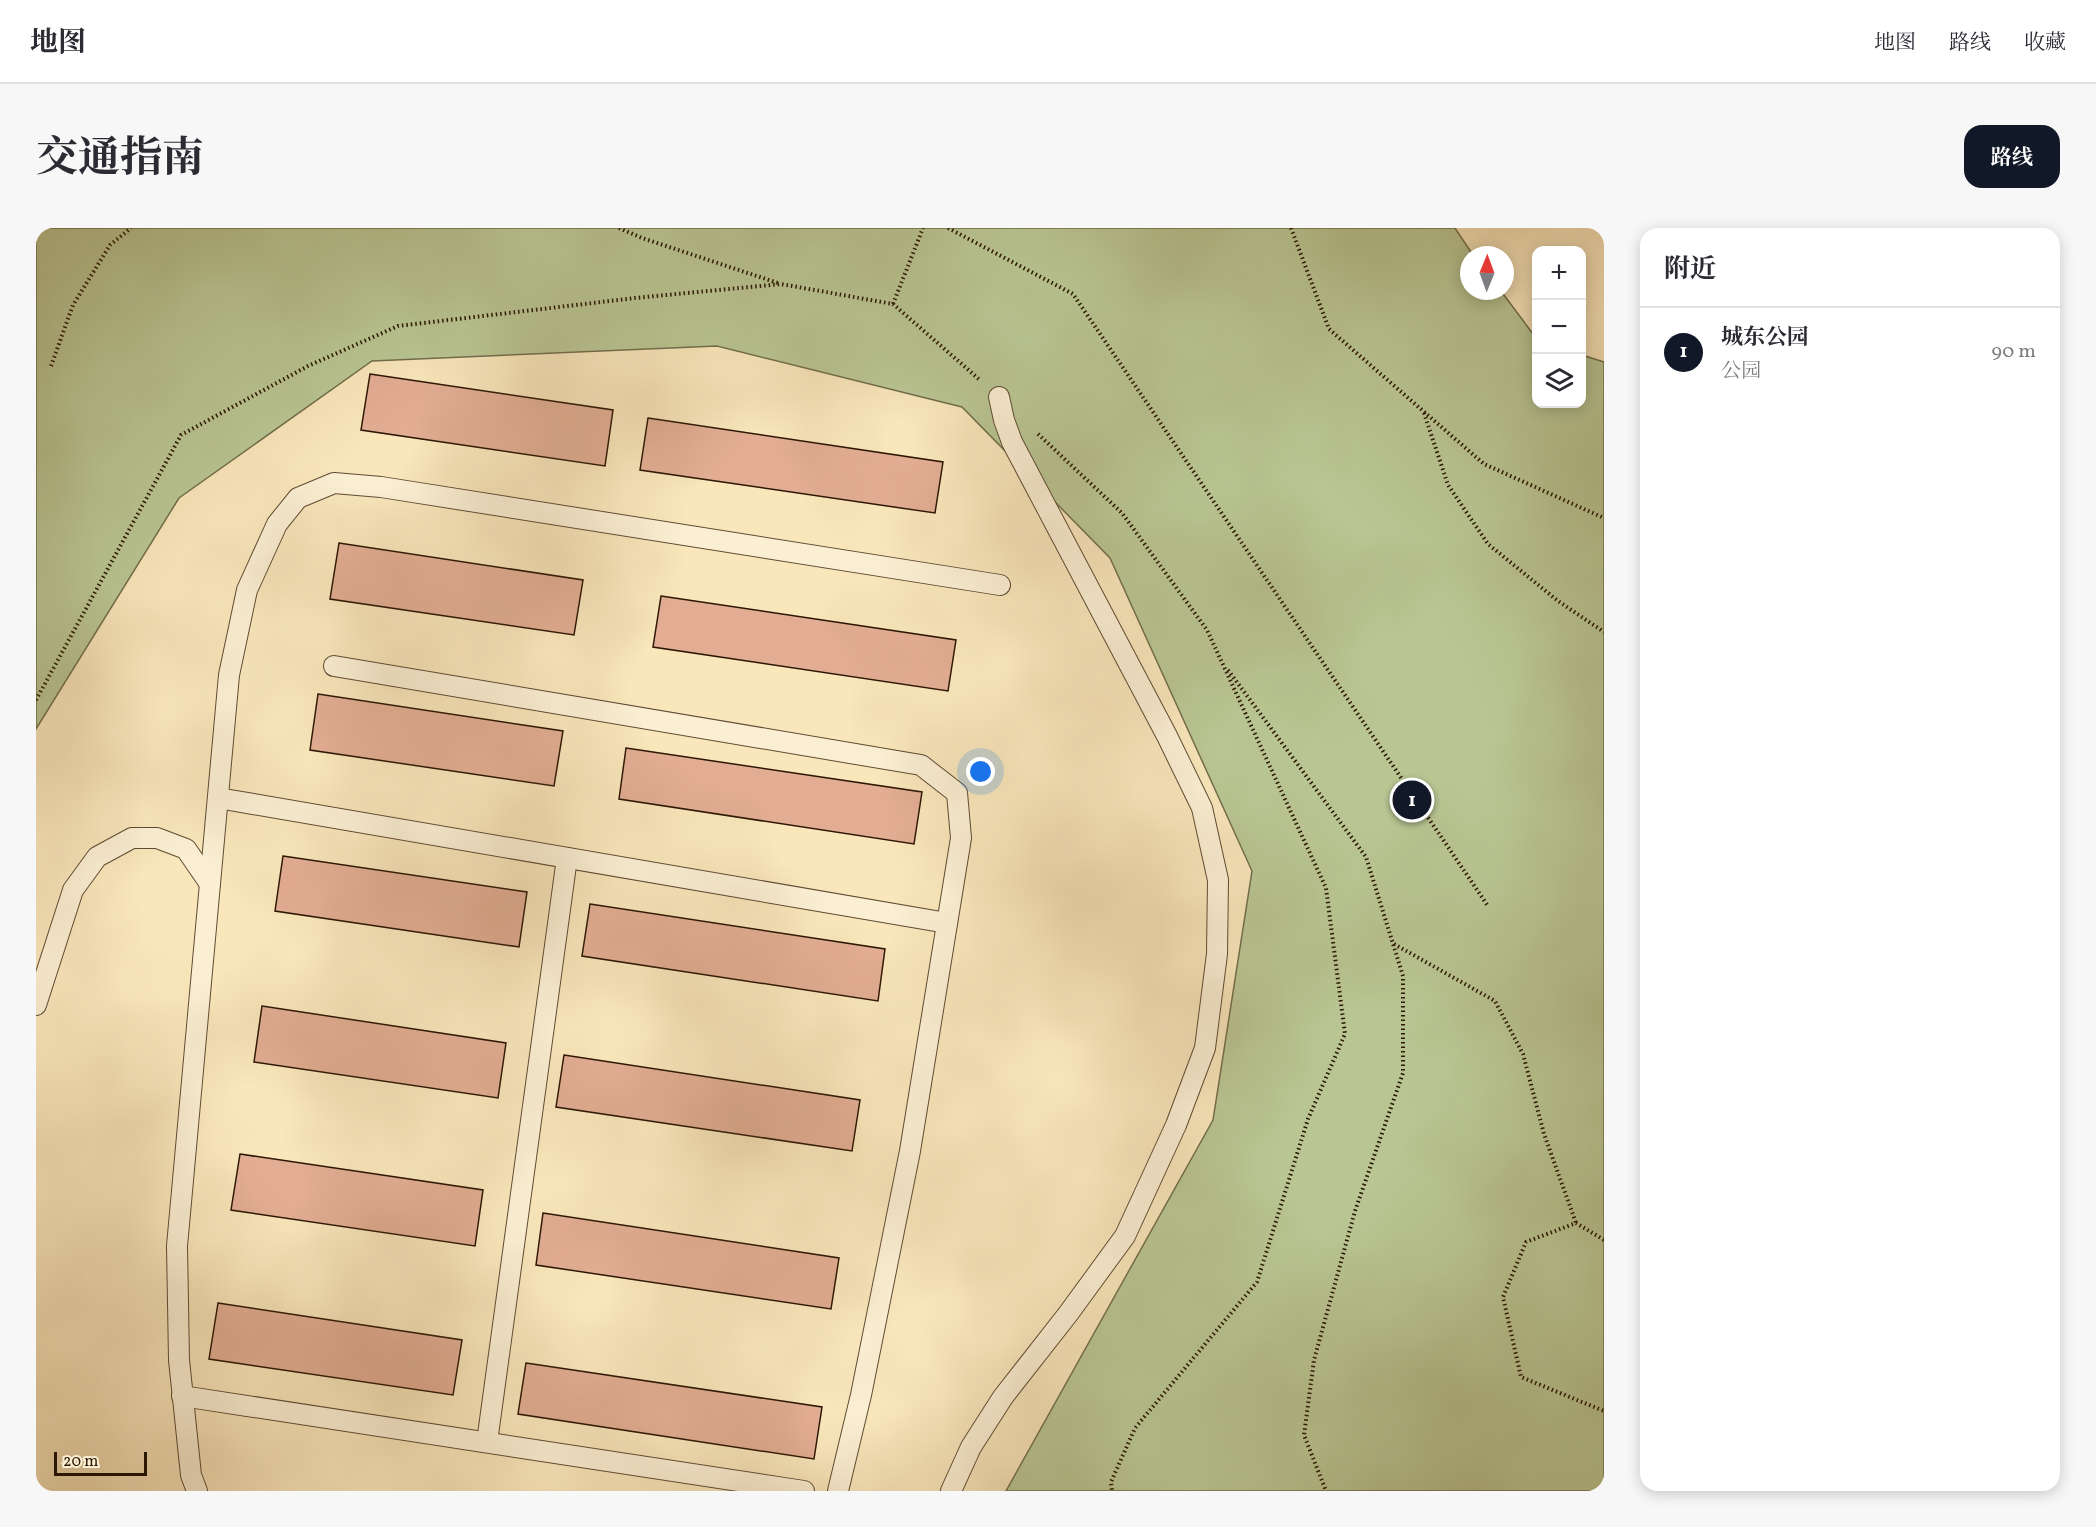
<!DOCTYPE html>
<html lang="zh">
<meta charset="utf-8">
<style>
:root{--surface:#fff;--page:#f7f7f7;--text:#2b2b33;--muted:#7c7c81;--line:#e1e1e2;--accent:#111827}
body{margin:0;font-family:Vollkorn,"Noto Serif SC",serif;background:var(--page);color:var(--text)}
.controls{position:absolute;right:18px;top:18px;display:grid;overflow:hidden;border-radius:12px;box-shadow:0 3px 15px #0003}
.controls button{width:54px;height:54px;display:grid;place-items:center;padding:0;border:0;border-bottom:2px solid var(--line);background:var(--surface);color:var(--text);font:30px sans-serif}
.compass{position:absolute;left:1424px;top:18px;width:54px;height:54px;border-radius:50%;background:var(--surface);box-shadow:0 3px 15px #0003;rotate:1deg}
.scale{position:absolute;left:18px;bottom:15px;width:93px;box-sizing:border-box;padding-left:6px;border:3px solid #2c1704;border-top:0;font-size:16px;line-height:21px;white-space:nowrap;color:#2c1704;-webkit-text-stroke:4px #fbefd3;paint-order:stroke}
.you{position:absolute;left:945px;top:544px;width:21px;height:21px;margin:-15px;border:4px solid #fff;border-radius:50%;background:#1a73e8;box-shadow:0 0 0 9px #1a73e833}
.badge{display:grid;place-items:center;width:39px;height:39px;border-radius:50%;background:var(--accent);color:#fff;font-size:20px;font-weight:700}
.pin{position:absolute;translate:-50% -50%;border:3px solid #fff;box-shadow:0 2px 6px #0006}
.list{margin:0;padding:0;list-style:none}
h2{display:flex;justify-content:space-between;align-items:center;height:78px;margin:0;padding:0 24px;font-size:26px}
h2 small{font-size:20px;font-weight:400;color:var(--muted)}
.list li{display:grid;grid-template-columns:39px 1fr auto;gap:18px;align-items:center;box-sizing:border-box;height:90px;padding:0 24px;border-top:2px solid var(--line)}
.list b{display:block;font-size:22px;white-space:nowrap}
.list p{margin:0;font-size:20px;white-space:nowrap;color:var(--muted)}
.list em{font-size:20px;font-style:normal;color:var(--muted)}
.icon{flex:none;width:33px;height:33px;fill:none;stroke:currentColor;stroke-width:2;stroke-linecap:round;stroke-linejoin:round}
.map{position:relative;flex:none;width:1568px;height:1263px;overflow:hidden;border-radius:18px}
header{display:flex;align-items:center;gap:36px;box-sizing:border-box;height:84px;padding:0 30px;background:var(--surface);border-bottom:2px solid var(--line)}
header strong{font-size:28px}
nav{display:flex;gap:33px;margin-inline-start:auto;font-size:21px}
.intro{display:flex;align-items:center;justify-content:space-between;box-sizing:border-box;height:144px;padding:0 36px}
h1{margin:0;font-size:42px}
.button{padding:15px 27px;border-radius:18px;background:var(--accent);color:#fff;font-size:21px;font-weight:700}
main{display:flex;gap:36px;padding:0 36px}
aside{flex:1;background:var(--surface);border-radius:18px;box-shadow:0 3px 15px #0003}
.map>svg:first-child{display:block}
</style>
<header>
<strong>地图</strong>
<nav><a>地图</a><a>路线</a><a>收藏</a></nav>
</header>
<div class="intro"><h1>交通指南</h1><a class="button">路线</a></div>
<main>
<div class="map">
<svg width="1568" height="1263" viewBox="0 0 1568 1263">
<rect width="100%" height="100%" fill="#f9e6bb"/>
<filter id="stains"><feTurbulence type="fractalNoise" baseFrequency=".00333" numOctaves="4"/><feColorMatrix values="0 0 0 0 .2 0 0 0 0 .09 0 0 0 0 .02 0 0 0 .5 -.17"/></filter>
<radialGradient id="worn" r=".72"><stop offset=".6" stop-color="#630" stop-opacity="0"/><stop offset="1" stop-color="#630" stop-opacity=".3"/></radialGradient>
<polygon fill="#b9c693" stroke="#726e4c" stroke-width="1.5" points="0,0 1419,0 1437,27 1433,27 1433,63 1465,63 1500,110 1500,176 1546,176 1546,127 1568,134 1568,1263 970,1263 1177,892 1216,643 1074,330 926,179 681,118 336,133 143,270 0,501"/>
<g fill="#e2ad93" stroke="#2c1704" stroke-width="1.5">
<polygon points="334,146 577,182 569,238 325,202"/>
<polygon points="612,190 907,234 899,285 604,242"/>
<polygon points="303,315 547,352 538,407 294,371"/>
<polygon points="625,368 920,412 912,463 617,419"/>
<polygon points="282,466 527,503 518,558 274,522"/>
<polygon points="590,520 886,564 878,616 583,571"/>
<polygon points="247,628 491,664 483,719 239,683"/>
<polygon points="554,676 849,721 842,773 546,728"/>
<polygon points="226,778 470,815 462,870 218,834"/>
<polygon points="528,827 824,872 816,923 520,879"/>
<polygon points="204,926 447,962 439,1018 195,982"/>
<polygon points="507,985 803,1030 795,1081 500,1037"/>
<polygon points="182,1075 426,1112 417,1167 173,1131"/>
<polygon points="490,1135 786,1179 778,1231 482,1186"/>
</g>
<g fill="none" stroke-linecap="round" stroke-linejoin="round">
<g stroke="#5f4b32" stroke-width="22">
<g id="lane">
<polyline points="298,438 885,537 921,565 925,610 874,923 825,1167 802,1263"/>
<polyline points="182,570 911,695"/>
<polyline points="0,777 37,662 61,629 96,610 121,610 150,621 174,656"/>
<polyline points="146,1168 768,1263"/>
<polyline points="451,1214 531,630"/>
<polyline points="161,1263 155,1247 143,1132 141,1018 193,447 211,362 241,296 262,270 298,255 345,259 964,357"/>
<polyline points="915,1263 935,1219 967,1169 1032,1086 1089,1008 1140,897 1169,820 1181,726 1182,652 1166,580 1131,508 976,214 968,192 963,169"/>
</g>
</g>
<g stroke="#2c1704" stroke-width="4" stroke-dasharray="1.5 3" stroke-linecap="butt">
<polyline points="583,0 606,10 742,55"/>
<polyline points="912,0 1037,66 1452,678"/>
<polyline points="1255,0 1293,101 1448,236 1568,290"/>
<polyline points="857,76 887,0"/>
<polyline points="15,138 37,77 74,17 95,0"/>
<polyline points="1388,185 1412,257 1452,316 1522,373 1568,404"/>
<polyline points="1002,206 1086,285 1171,402 1290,660 1309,806 1272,891 1221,1054 1099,1200 1075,1254 1076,1263"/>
<polyline points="1192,442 1330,629 1367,748 1367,845 1319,983 1278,1132 1268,1207 1290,1263"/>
<polyline points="0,472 145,207 272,138 362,98 599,70 745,56 857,76 944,152"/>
<polyline points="1358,716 1459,773 1487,826 1508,906 1540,995"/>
<polyline points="1568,1012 1540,995 1490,1014 1467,1069 1485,1149 1568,1183"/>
</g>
<use href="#lane" stroke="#fbefd3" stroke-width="20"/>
</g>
<rect width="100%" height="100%" filter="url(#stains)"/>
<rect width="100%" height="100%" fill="url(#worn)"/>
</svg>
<div class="controls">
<button>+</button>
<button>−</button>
<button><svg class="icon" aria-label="layers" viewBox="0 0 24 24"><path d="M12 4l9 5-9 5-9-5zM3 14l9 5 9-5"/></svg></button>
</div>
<svg class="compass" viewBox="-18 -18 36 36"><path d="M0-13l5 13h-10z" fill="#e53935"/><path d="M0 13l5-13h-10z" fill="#7c7c81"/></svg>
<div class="scale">20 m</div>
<div class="you"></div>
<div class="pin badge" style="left:1376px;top:572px">1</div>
</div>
<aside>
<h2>附近<small></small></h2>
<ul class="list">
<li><span class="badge">1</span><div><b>城东公园</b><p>公园</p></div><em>90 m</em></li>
</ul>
</aside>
</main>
